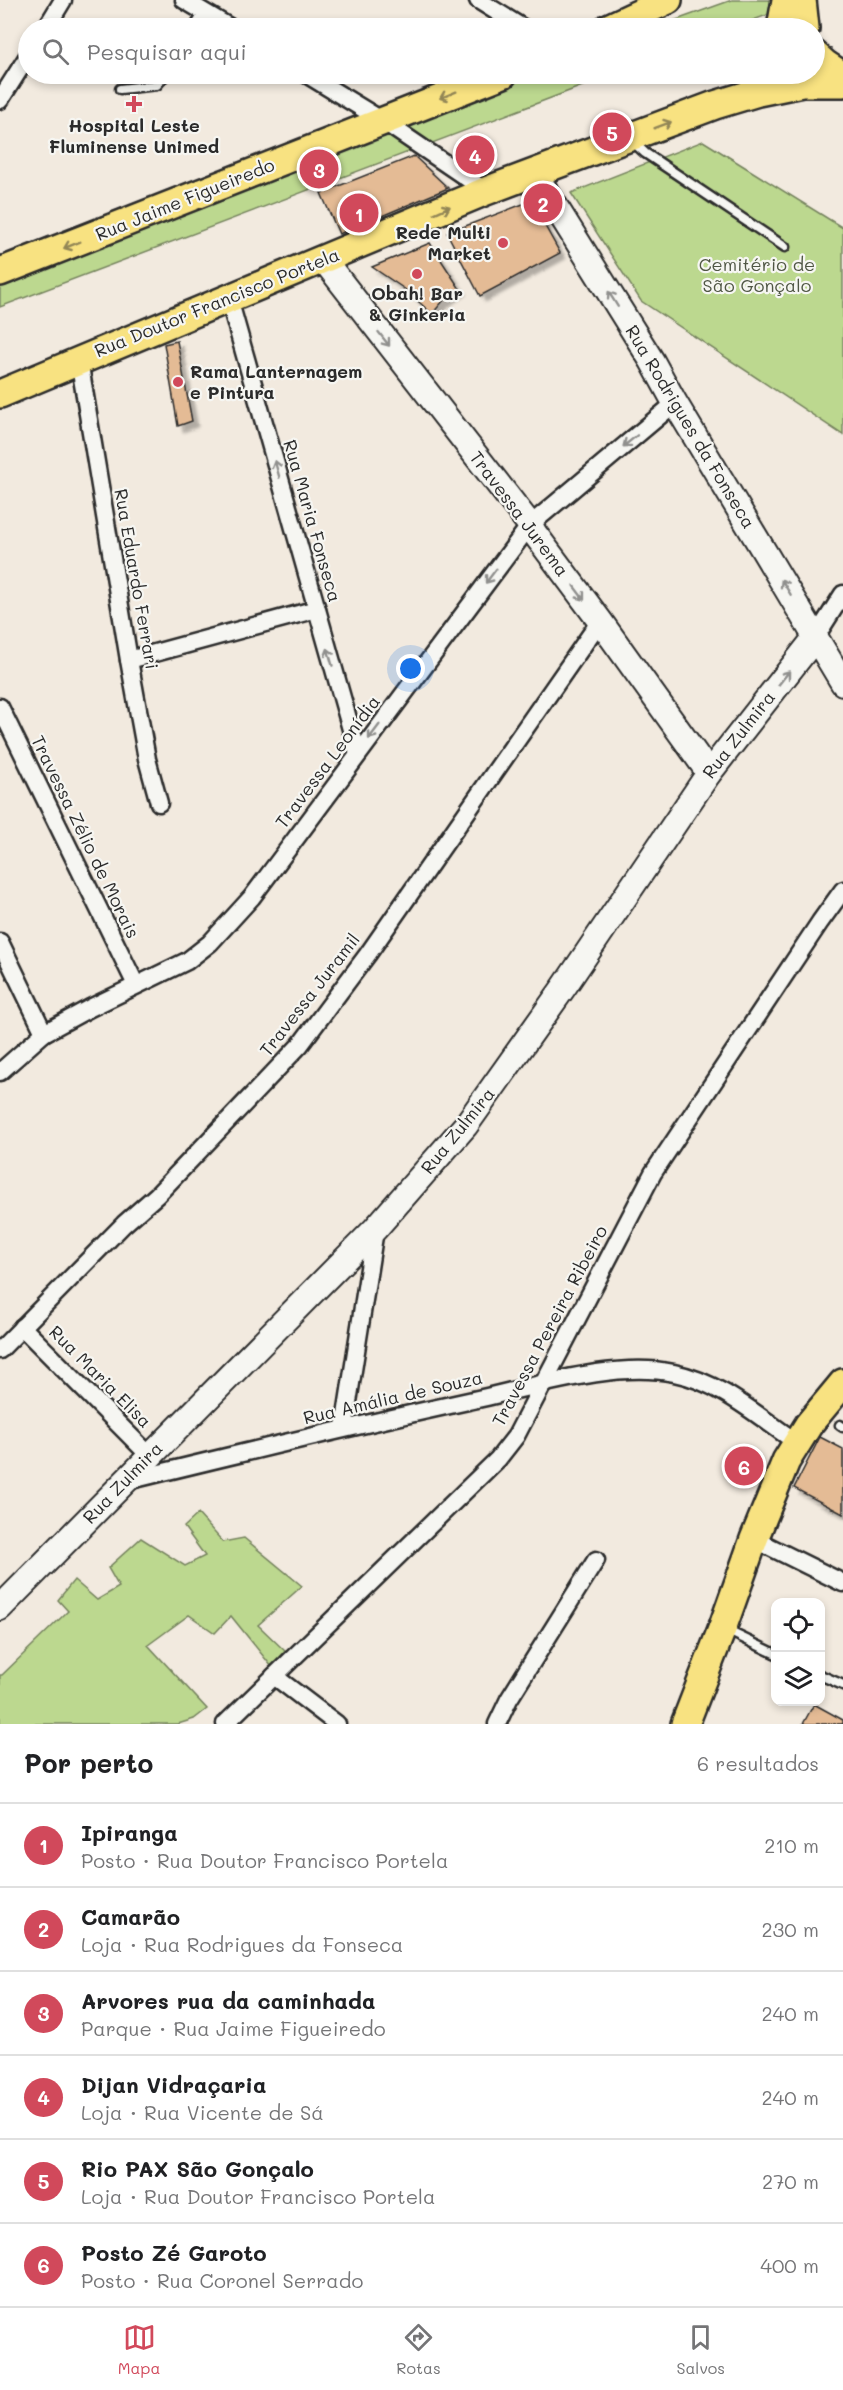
<!DOCTYPE html>
<html lang="pt">
<meta charset="utf-8">
<style>
:root{--surface:#fff;--page:#f6f6f6;--text:#202124;--muted:#757577;--line:#e0e0e0;--accent:#d1495b}
body{margin:0;font-family:Mali,sans-serif;background:var(--page);color:var(--text)}
.controls{position:absolute;right:18px;bottom:18px;display:grid;overflow:hidden;border-radius:12px;box-shadow:0 3px 9px #0003}
.controls button{width:54px;height:54px;display:grid;place-items:center;padding:0;border:0;border-bottom:2px solid var(--line);background:var(--surface);color:var(--text);font:30px sans-serif}
.you{position:absolute;left:411px;top:669px;width:21px;height:21px;margin:-15px;border:4px solid #fff;border-radius:50%;background:#1a73e8;box-shadow:0 0 0 9px #1a73e833}
.badge{display:grid;place-items:center;width:39px;height:39px;border-radius:50%;background:var(--accent);color:#fff;font-size:20px;font-weight:700}
.pin{position:absolute;translate:-50% -50%;border:3px solid #fff;box-shadow:0 2px 6px #0006}
.list{margin:0;padding:0;list-style:none}
h2{display:flex;justify-content:space-between;align-items:center;height:78px;margin:0;padding:0 24px;font-size:26px}
h2 small{font-size:20px;font-weight:400;color:var(--muted)}
.list li{display:grid;grid-template-columns:39px 1fr auto;gap:18px;align-items:center;box-sizing:border-box;height:84px;padding:0 24px;border-top:2px solid var(--line)}
.list b{display:block;font-size:22px;white-space:nowrap}
.list p{margin:0;font-size:20px;white-space:nowrap;color:var(--muted)}
.list em{font-size:20px;font-style:normal;color:var(--muted)}
.icon{flex:none;width:33px;height:33px;fill:none;stroke:currentColor;stroke-width:2;stroke-linecap:round;stroke-linejoin:round}
.map{position:relative;flex:none;width:843px;height:1724px;overflow:hidden}
.search{position:absolute;background:var(--surface);box-shadow:0 3px 9px #0003;left:18px;right:18px;top:18px;height:66px;display:flex;align-items:center;gap:15px;box-sizing:border-box;padding:0 21px;border-radius:33px;color:var(--muted);font-size:22px}
.sheet{height:582px;background:var(--surface)}
nav{display:flex;justify-content:space-around;align-items:center;box-sizing:border-box;height:84px;border-top:2px solid var(--line);background:var(--surface);font-size:16px;color:var(--muted)}
nav a{display:grid;justify-items:center;gap:3px}
nav .on{color:var(--accent)}
.map>svg:first-child{display:block}
</style>
<div class="map">
<svg width="843" height="1724" viewBox="0 0 843 1724">
<defs>
<filter id="shadow"><feDropShadow dx="5.5" dy="5.5" stdDeviation="1.5" flood-color="#0004"/></filter>
</defs>
<rect width="100%" height="100%" fill="#f2eadf"/>
<filter id="ink" filterUnits="userSpaceOnUse"><feTurbulence type="fractalNoise" baseFrequency=".0167" numOctaves="2"/><feDisplacementMap in="SourceGraphic" scale="12" xChannelSelector="R" yChannelSelector="G"/><feConvolveMatrix kernelMatrix="1 2 1 2 8 2 1 2 1" color-interpolation-filters="sRGB"/></filter>
<g filter="url(#ink)">
<g fill="#bcd88f" stroke="#74825d" stroke-width="1.5">
<polygon points="732,0 785,0 786,8 732,28 654,28"/>
<polygon points="532,74 614,74 0,307 0,269"/>
<polygon points="703,141 843,228 843,435 641,301 571,193"/>
<polygon points="198,1514 223,1542 244,1538 302,1586 258,1625 285,1651 272,1667 231,1616 215,1633 189,1615 148,1645 207,1709 194,1719 178,1724 0,1724 0,1675 2,1675 68,1611 58,1600 74,1580 97,1600 119,1587 108,1568 141,1538 185,1566 205,1556 184,1527"/>
</g>
<g fill="#e4bb95" stroke="#2b2b2b" stroke-width="1.5" filter="url(#shadow)">
<polygon points="414,156 448,188 339,234 321,193"/>
<polygon points="531,201 560,253 480,296 447,233"/>
<polygon points="430,243 460,289 444,300 432,314 406,290 372,267"/>
<polygon points="177,341 192,421 178,426 164,344"/>
<polygon points="820,1437 843,1449 843,1514 794,1488"/>
<polygon points="814,1704 843,1720 843,1724 803,1724"/>
</g>
<g fill="none" stroke-linecap="round" stroke-linejoin="round">
<g stroke="#2b2b2b" stroke-width="13">
<g id="lane">
<polyline points="194,28 204,12"/>
<polyline points="120,89 157,85 166,74"/>
<polyline points="631,140 645,153 785,247"/>
<polyline points="840,1425 843,1427"/>
<polyline points="726,1630 776,1654"/>
<polyline points="820,1675 843,1685"/>
</g>
</g>
<g stroke="#2b2b2b" stroke-width="21">
<g id="street">
<polyline points="184,0 231,28"/>
<polyline points="478,0 523,28"/>
<polyline points="46,28 63,0"/>
<polyline points="306,74 383,121 486,191"/>
<polyline points="0,100 28,56"/>
<polyline points="229,299 358,754"/>
<polyline points="79,360 129,660 147,759 159,803"/>
<polyline points="815,638 843,594"/>
<polyline points="129,660 317,609"/>
<polyline points="0,707 136,985"/>
<polyline points="0,942 44,1033"/>
<polyline points="0,1072 44,1033 90,1008 187,961 210,943 252,897 530,525 675,403"/>
<polyline points="22,1327 149,1455"/>
<polyline points="0,1350 124,1224 157,1195 300,1045 368,954 600,621"/>
<polyline points="344,1428 375,1230"/>
<path d="M 127,1481 C 245,1452 363,1424 482,1398 C 540,1385 616,1361 674,1373 C 720,1382 759,1417 796,1442"/>
<polyline points="754,1539 843,1583"/>
<polyline points="274,1676 337,1724"/>
<polyline points="225,1724 498,1459 516,1436 653,1173 820,922 843,890"/>
<polyline points="497,1724 509,1699 596,1560"/>
</g>
</g>
<g stroke="#2b2b2b" stroke-width="28">
<g id="secondary">
<polyline points="534,172 652,361 675,403 843,683"/>
<polyline points="323,259 530,525 535,534 600,621 709,773"/>
<polyline points="0,1608 375,1229 466,1125 564,987 709,773 815,638"/>
</g>
</g>
<g stroke="#2b2b2b" stroke-width="32">
<g id="primary">
<polyline points="802,0 805,28"/>
<polyline points="608,28 668,0"/>
<polyline points="781,28 786,0"/>
<polyline points="814,54 825,64 843,76"/>
<polyline points="0,272 503,74"/>
<polyline points="0,394 486,191 715,105 758,92 802,83 843,83"/>
<polyline points="685,1724 722,1629 754,1539 786,1461 809,1424 843,1383"/>
</g>
</g>
<use href="#lane" stroke="#f6f6f2" stroke-width="8"/>
<use href="#street" stroke="#f6f6f2" stroke-width="16"/>
<use href="#secondary" stroke="#f6f6f2" stroke-width="24"/>
<use href="#primary" stroke="#f8e281" stroke-width="27"/>
</g>
<defs><path id="oneway-shaft" d="M-6 0H5M1.5-3L5.5 0L1.5 3" fill="none" stroke-width="1.6" stroke-linecap="round" stroke-linejoin="round" transform="scale(1.5)"/></defs>
<g stroke="#928656">
<use href="#oneway-shaft" transform="translate(448 95) rotate(158)"/>
<use href="#oneway-shaft" transform="translate(663 125) rotate(-21)"/>
<use href="#oneway-shaft" transform="translate(442 210) rotate(-24)"/>
<use href="#oneway-shaft" transform="translate(72 245) rotate(158)"/>
</g>
<g stroke="#90908e">
<use href="#oneway-shaft" transform="translate(613 299) rotate(-122)"/>
<use href="#oneway-shaft" transform="translate(384 339) rotate(52)"/>
<use href="#oneway-shaft" transform="translate(630 441) rotate(141)"/>
<use href="#oneway-shaft" transform="translate(277 469) rotate(-106)"/>
<use href="#oneway-shaft" transform="translate(491 576) rotate(127)"/>
<use href="#oneway-shaft" transform="translate(786 587) rotate(-121)"/>
<use href="#oneway-shaft" transform="translate(579 593) rotate(53)"/>
<use href="#oneway-shaft" transform="translate(330 657) rotate(-106)"/>
<use href="#oneway-shaft" transform="translate(784 678) rotate(-52)"/>
<use href="#oneway-shaft" transform="translate(374 732) rotate(127)"/>
</g>
</g>
<g fill="#d1495b" stroke="#f6f6f2" stroke-width="2">
<path d="M131 95h6v6h6v6h-6v6h-6v-6h-6v-6h6z"/>
<circle cx="503" cy="243" r="6"/>
<circle cx="417" cy="274" r="6"/>
<circle cx="178" cy="382" r="6"/>
</g>
<g text-anchor="middle" stroke-width="4.5" stroke-linejoin="round" paint-order="stroke">
<g font-size="18" font-weight="bold" fill="#2b2b2b" stroke="#f6f6f2">
<text x="134" y="132">Hospital Leste<tspan x="134" dy="21">Fluminense Unimed</tspan></text>
<text x="491" y="239" text-anchor="end">Rede Multi<tspan x="491" dy="21">Market</tspan></text>
<text x="417" y="300">Obah! Bar<tspan x="417" dy="21">&amp; Ginkeria</tspan></text>
<text x="190" y="378" text-anchor="start">Rama Lanternagem<tspan x="190" dy="21">e Pintura</tspan></text>
</g>
<g font-size="18" fill="#2b2b2b" stroke="#f6f6f2">
<text transform="translate(185 200) rotate(-22)" y="6">Rua Jaime Figueiredo</text>
<text transform="translate(217 303) rotate(-22)" y="6">Rua Doutor Francisco Portela</text>
<text transform="translate(690 427) rotate(59)" y="6">Rua Rodrigues da Fonseca</text>
<text transform="translate(519 514) rotate(53)" y="6">Travessa Jurema</text>
<text transform="translate(312 521) rotate(74)" y="6">Rua Maria Fonseca</text>
<text transform="translate(136 579) rotate(80)" y="6">Rua Eduardo Ferrari</text>
<text transform="translate(739 735) rotate(-52)" y="6">Rua Zulmira</text>
<text transform="translate(328 762) rotate(-53)" y="6">Travessa Leonídia</text>
<text transform="translate(85 837) rotate(64)" y="6">Travessa Zélio de Morais</text>
<text transform="translate(310 995) rotate(-52)" y="6">Travessa Juramil</text>
<text transform="translate(458 1131) rotate(-51)" y="6">Rua Zulmira</text>
<text transform="translate(550 1326) rotate(-62)" y="6">Travessa Pereira Ribeiro</text>
<text transform="translate(100 1377) rotate(45)" y="6">Rua Maria Elisa</text>
<text transform="translate(393 1398) rotate(-13)" y="6">Rua Amália de Souza</text>
<text transform="translate(123 1483) rotate(-46)" y="6">Rua Zulmira</text>
</g>
<g font-size="18" fill="#4f5644" stroke="#f6f6f2">
<text x="757" y="271">Cemitério de<tspan x="757" dy="21">São Gonçalo</tspan></text>
</g>
</g>
</svg>
<div class="controls">
<button><svg class="icon" aria-label="locate" viewBox="0 0 24 24"><circle cx="12" cy="12" r="6"/><path d="M12 2v4M12 18v4M2 12h4M18 12h4"/></svg></button>
<button><svg class="icon" aria-label="layers" viewBox="0 0 24 24"><path d="M12 4l9 5-9 5-9-5zM3 14l9 5 9-5"/></svg></button>
</div>
<div class="you"></div>
<div class="pin badge" style="left:359px;top:213px">1</div>
<div class="pin badge" style="left:543px;top:203px">2</div>
<div class="pin badge" style="left:319px;top:169px">3</div>
<div class="pin badge" style="left:475px;top:155px">4</div>
<div class="pin badge" style="left:612px;top:132px">5</div>
<div class="pin badge" style="left:744px;top:1466px">6</div>
<div class="search"><svg class="icon" aria-label="search" viewBox="0 0 24 24"><circle cx="10" cy="10" r="6"/><path d="M15 15l6 6"/></svg>Pesquisar aqui</div>
</div>
<section class="sheet">
<h2>Por perto<small>6 resultados</small></h2>
<ul class="list">
<li><span class="badge">1</span><div><b>Ipiranga</b><p>Posto · Rua Doutor Francisco Portela</p></div><em>210 m</em></li>
<li><span class="badge">2</span><div><b>Camarão</b><p>Loja · Rua Rodrigues da Fonseca</p></div><em>230 m</em></li>
<li><span class="badge">3</span><div><b>Arvores rua da caminhada</b><p>Parque · Rua Jaime Figueiredo</p></div><em>240 m</em></li>
<li><span class="badge">4</span><div><b>Dijan Vidraçaria</b><p>Loja · Rua Vicente de Sá</p></div><em>240 m</em></li>
<li><span class="badge">5</span><div><b>Rio PAX São Gonçalo</b><p>Loja · Rua Doutor Francisco Portela</p></div><em>270 m</em></li>
<li><span class="badge">6</span><div><b>Posto Zé Garoto</b><p>Posto · Rua Coronel Serrado</p></div><em>400 m</em></li>
</ul>
</section>
<nav>
<a class="on"><svg class="icon" aria-label="map" viewBox="0 0 24 24"><path d="M3 6l6-2 6 2 6-2v14l-6 2-6-2-6 2zM9 4v14M15 6v14"/></svg>Mapa</a>
<a><svg class="icon" aria-label="directions" viewBox="0 0 24 24"><path d="M12 3l9 9-9 9-9-9zM9 14v-3h6M13 9l2 2-2 2"/></svg>Rotas</a>
<a><svg class="icon" aria-label="saved" viewBox="0 0 24 24"><path d="M7 4h10v16l-5-4-5 4z"/></svg>Salvos</a>
</nav>
